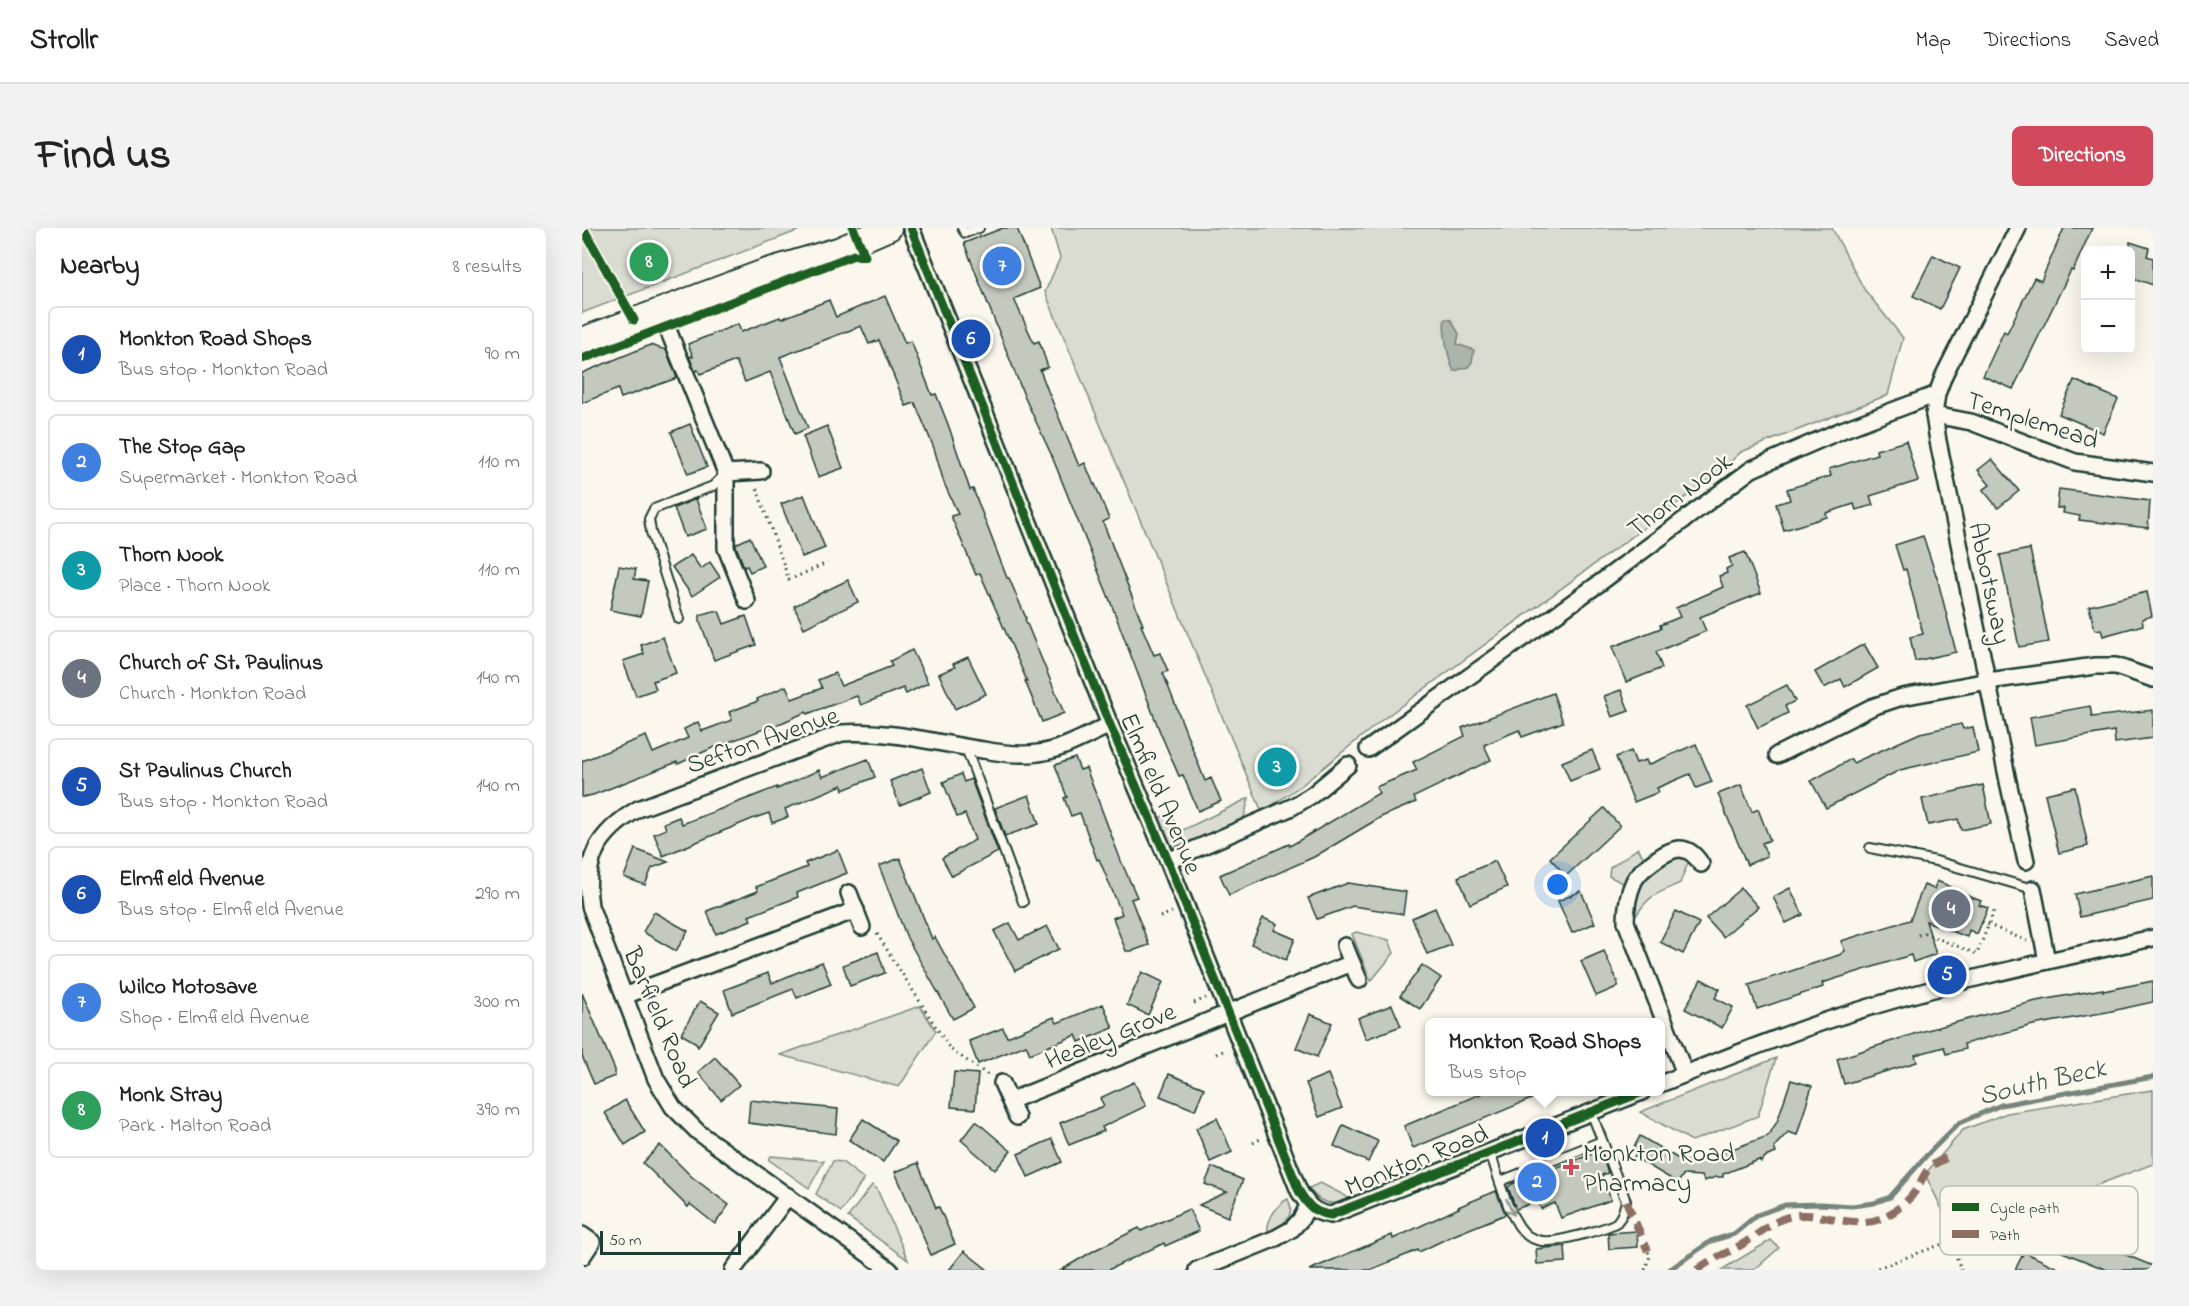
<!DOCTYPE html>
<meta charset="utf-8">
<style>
:root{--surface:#fff;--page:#f2f2f2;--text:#222;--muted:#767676;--line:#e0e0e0;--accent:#d1495b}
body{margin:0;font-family:"Indie Flower",sans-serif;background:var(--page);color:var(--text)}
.controls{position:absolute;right:18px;top:18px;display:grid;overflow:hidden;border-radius:9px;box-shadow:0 6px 24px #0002}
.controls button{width:54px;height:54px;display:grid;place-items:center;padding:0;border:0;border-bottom:2px solid var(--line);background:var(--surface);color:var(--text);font:30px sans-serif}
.scale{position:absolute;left:18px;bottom:15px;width:141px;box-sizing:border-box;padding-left:6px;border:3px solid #1f3d34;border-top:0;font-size:16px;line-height:21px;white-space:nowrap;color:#1f3d34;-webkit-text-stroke:4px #fbf7ec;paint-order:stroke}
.you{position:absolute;left:976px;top:657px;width:21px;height:21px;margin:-15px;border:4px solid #fff;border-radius:50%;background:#1a73e8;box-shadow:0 0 0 9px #1a73e833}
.badge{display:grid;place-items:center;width:39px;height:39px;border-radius:50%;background:var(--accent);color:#fff;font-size:20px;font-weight:700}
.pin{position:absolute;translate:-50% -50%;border:3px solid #fff;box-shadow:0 2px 6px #0006}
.popup{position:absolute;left:843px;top:790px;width:240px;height:78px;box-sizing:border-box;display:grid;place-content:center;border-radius:9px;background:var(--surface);filter:drop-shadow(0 2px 4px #0005);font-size:20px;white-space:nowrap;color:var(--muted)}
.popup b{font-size:22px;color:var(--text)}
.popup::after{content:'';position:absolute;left:50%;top:100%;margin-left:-12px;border:12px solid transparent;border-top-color:var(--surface)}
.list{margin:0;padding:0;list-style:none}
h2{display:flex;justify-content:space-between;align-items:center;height:78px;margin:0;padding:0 24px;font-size:26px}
h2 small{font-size:20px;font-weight:400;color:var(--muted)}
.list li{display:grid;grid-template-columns:39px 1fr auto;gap:18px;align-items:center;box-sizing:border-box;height:96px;margin:0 12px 12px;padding:0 12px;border:2px solid var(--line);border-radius:9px}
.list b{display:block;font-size:22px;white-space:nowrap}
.list p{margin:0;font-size:20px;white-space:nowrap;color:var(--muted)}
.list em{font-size:20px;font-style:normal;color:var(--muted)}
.map{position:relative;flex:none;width:1571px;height:1042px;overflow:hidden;border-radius:9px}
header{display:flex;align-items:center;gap:36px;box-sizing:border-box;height:84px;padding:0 30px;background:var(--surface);border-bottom:2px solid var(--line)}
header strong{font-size:28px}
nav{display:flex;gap:33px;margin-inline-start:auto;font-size:21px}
.intro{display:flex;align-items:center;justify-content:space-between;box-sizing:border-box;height:144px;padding:0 36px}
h1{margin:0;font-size:42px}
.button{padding:15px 27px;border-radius:9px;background:var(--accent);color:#fff;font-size:21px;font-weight:700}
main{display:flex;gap:36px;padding:0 36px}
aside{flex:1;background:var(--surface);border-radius:9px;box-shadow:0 6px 24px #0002}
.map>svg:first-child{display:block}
</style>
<header>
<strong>Strollr</strong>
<nav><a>Map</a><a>Directions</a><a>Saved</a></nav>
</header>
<div class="intro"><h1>Find us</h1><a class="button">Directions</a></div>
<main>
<aside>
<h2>Nearby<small>8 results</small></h2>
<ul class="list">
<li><span class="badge" style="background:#1a4fb4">1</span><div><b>Monkton Road Shops</b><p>Bus stop · Monkton Road</p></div><em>90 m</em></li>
<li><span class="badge" style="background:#3f7fe0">2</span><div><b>The Stop Gap</b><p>Supermarket · Monkton Road</p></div><em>110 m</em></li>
<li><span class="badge" style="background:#0f9aa8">3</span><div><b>Thorn Nook</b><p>Place · Thorn Nook</p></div><em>110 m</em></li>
<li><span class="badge" style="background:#6b7280">4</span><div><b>Church of St. Paulinus</b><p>Church · Monkton Road</p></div><em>140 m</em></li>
<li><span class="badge" style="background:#1a4fb4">5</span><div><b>St Paulinus Church</b><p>Bus stop · Monkton Road</p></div><em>140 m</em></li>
<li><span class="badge" style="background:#1a4fb4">6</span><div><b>Elmfield Avenue</b><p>Bus stop · Elmfield Avenue</p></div><em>290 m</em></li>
<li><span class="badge" style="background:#3f7fe0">7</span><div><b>Wilco Motosave</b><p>Shop · Elmfield Avenue</p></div><em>300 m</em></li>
<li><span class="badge" style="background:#2e9e5b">8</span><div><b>Monk Stray</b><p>Park · Malton Road</p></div><em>390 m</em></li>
</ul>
</aside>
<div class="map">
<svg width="1571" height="1042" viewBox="0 0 1571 1042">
<rect width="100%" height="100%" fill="#fbf7ec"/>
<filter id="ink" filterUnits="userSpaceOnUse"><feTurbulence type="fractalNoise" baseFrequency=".0167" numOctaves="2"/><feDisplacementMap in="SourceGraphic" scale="12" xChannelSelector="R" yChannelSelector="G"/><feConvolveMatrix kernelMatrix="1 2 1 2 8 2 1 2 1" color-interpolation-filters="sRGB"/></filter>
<g filter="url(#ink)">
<g fill="#dbdcd1" stroke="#7d8c82" stroke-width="1.5">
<polygon points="0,0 223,0 0,85"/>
<polygon points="469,0 1250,0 1282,61 1321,110 1306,167 1159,224 1138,244 800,492 720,557 680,584 463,64 478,30"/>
<path d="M 667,570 L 660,597 L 596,621 C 583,617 580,603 575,591 L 588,585 L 597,604 Z"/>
<polygon points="1056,620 1063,632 1044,657 1027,648 1028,640"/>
<path d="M 1093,629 L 1105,629 L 1106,635 L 1098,655 C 1072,667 1065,668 1051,693 C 1052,659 1059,642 1093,629 Z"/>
<polygon points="774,704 807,712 812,725 789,753 770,706"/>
<polygon points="338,778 354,803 317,859 198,827"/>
<polygon points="1194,830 1176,888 1110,913 1058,884"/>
<polygon points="1571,862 1571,936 1374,1010 1343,946 1381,902 1425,885"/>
<polygon points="189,928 242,933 227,960 187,932"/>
<polygon points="251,933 260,934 282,951 259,984 234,966"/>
<path d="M 738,955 L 764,968 L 766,973 C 750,978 736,975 727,960 Z"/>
<polygon points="290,957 295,961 326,1032 266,989"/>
<path d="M 706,971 C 715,988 700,998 686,1005 C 684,993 695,976 706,971 Z"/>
<polygon points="1189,1012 1197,1020 1172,1042 1139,1042"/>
</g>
<path fill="#adb4aa" stroke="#74847b" stroke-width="1.5" d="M 863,91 L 869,92 L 877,106 L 875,116 L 892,122 L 890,134 L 886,139 L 872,143 C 867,135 860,100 863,91 Z"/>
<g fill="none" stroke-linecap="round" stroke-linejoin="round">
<polyline stroke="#74847b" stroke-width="5" points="1087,1042 1129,1013 1152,1006 1175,987 1203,977 1238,976 1270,978 1292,975 1308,969 1345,927 1377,895 1419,877 1571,849"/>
</g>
<g fill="#c4c9be" stroke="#1f3d34" stroke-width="1.5">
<polygon points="421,0 435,0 458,60 432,71 452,115 457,113 466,139 458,142 466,163 497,238 503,235 512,257 513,256 527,291 521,294 561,397 559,397 572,427 578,425 586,443 581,445 623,553 629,550 639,573 616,583 601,547 597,548 578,504 527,370 469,226 443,170 382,15"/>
<polygon points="1482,0 1510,0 1491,43 1489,42 1431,161 1401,148 1422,103 1425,105 1452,50 1459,53"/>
<polygon points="1548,14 1567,20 1565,28 1571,30 1571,57 1548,49"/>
<polygon points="1351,27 1378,40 1358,81 1331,68"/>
<polygon points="303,68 323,115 329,113 350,167 354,166 367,199 388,262 391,261 425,350 427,350 444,390 443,391 482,485 460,494 443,453 445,453 398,345 394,347 369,288 376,286 362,255 352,220 333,175 324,178 297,112 287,116 279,98 198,129 226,200 213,206 188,144 163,154 154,133 118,146 116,142 113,143 107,128 111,129 106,116 156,96 159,104 198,89 199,91 247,72 254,89"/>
<polygon points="68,117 84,122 95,150 39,170 36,161 0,175 0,145"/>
<polygon points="1492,152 1536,171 1521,205 1477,186"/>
<polygon points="108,196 125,239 106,246 89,204"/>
<polygon points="245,198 261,240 236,249 221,208"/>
<polygon points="1324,213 1336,253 1288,268 1291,277 1274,282 1272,276 1244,285 1245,289 1202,302 1194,276 1208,272 1205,261 1249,248 1247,241 1295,226 1294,222"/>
<polygon points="1410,231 1437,263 1416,280 1401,262 1408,257 1396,242"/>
<polygon points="1477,261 1568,273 1566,300 1497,292 1498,288 1481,285 1482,280 1475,280"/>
<polygon points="222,267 243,320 220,329 199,276"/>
<polygon points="114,271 125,301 103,309 92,280"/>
<polygon points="1341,308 1356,353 1374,424 1333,433 1328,409 1341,406 1324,341 1321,342 1313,317"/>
<polygon points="168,309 181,338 168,344 165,338 162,339 154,318 154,316"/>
<polygon points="1448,321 1467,414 1437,419 1418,327"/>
<polygon points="1163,324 1179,365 1118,389 1124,403 1074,424 1080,440 1044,454 1030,419 1079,400 1078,397 1098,389 1094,380 1141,359 1137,348 1145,345 1144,341 1150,338 1147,330"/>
<polygon points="109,327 119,341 128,334 138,349 110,368 90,339"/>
<polygon points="37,338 54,341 52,351 66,353 59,388 28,382"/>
<polygon points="266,352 276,374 222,400 212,378"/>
<polygon points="1565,364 1570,388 1560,391 1561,397 1521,408 1519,401 1513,402 1507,378"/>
<polygon points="131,383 137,383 142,396 164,388 174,417 132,432 118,393 118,387"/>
<polygon points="81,409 94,445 71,453 74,461 54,468 41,433 62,426 59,417"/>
<polygon points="1282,416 1296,440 1263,459 1259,451 1242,460 1233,444"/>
<polygon points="330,422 346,455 324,466 321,460 279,477 275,468 225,486 224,484 188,500 187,499 128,521 96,536 95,534 11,567 0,569 0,533 64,508 71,525 106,510 102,501 116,494 120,503 150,492 147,484 176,473 175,471 204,458 210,471 240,460 236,452 253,445 259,458 310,438 308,433"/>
<polygon points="386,429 404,466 373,481 357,446 373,439 371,436"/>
<polygon points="1205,457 1213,473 1203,478 1206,485 1176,500 1165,477"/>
<polygon points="1039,462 1047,483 1030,489 1022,468"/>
<polygon points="971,465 981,494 940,509 937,502 902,517 909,532 832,569 834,574 799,589 732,629 647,667 638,647 707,616 708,618 797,565 794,559 835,542 831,534 883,508 880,500"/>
<polygon points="1508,478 1510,489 1571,482 1571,510 1533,515 1532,503 1453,517 1448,489"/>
<polygon points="1379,496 1381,501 1391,499 1396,524 1318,542 1244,580 1229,553 1269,531 1271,535 1338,505"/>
<polygon points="1114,516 1130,554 1114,560 1108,546 1075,560 1077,564 1052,574 1034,529 1049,523 1054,535 1064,532 1066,537"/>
<polygon points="1010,522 1018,541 988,553 980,534"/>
<polygon points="493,530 498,542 504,540 539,633 555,669 549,671 567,717 550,723 544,723 531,690 540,686 517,631 515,632 498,585 489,588 482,570 485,569 473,537"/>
<polygon points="286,531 293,549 261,562 260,557 203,581 206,589 190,595 187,585 170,591 81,628 72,606 84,601 82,595 97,589 100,596 195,559 195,561 237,542 240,549"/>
<polygon points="340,540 349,564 318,577 308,553"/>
<polygon points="379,546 382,554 389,551 416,624 370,648 360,630 393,612 383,586 375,589 361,554"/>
<polygon points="1159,557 1170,584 1176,581 1188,612 1180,615 1185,628 1165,637 1136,566"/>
<polygon points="1401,557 1409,596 1379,602 1376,591 1346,597 1340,571"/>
<polygon points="1493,559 1506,618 1477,625 1463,566"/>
<polygon points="447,567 457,596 423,608 413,580"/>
<polygon points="1022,580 1038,598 984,648 968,630"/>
<polygon points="53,621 86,634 70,640 63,657 42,649"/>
<polygon points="256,622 265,645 215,665 216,669 167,688 169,692 134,706 125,683 176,663 174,659 225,639 223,635"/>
<polygon points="318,630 350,711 353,709 392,780 371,791 325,710 297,638"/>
<polygon points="913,633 925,659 888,676 876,649"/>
<polygon points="1571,648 1571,672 1498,689 1493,666"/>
<polygon points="1355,653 1369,659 1368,661 1399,673 1397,677 1406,680 1395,706 1387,702 1385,709 1344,693 1354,726 1331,734 1329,727 1240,755 1241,759 1175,781 1167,757 1257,727 1263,723 1259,713 1328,692 1342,657 1352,661"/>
<polygon points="766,655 824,664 821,686 771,678 735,691 726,670"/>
<polygon points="1159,660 1176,679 1141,709 1124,690"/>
<polygon points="1208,660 1221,687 1204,695 1191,669"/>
<polygon points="999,663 1013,695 990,705 976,673"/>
<polygon points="853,680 869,717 845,726 830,690"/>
<polygon points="1094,683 1117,695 1101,726 1078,714"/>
<polygon points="72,684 106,703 94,723 61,704"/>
<polygon points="681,690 695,696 692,702 713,711 704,732 669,716"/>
<polygon points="428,695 437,712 465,698 477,721 433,743 412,703"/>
<polygon points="1022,723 1035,753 1035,759 1014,768 999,733"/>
<polygon points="296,724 303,745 268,758 261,737"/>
<polygon points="240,734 249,756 215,770 211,761 150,785 142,762 186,745 190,755"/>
<polygon points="840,737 859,750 838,781 818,768"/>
<polygon points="560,744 581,754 566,787 545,777"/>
<polygon points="1119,751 1138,761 1133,770 1151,779 1140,800 1103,781"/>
<polygon points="1571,753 1571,774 1525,784 1451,797 1382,816 1383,821 1364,826 1362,819 1333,827 1335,834 1262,856 1255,831 1338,804 1454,773 1521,761 1521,763"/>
<polygon points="0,765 33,842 33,848 12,856 0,828"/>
<polygon points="118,773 137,784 116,819 113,814 99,806"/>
<polygon points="521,776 531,800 497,814 494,807 448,826 444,817 396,836 387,813 421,800 425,809 472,789 475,795"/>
<polygon points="810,777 819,798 784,811 776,790"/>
<polygon points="728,786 750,795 735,829 714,820"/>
<polygon points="133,829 157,857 139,872 116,844"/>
<polygon points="372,844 396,846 393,881 369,879"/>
<polygon points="587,846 622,860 613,882 578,868"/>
<polygon points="746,846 760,880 737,889 724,855"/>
<polygon points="1209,852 1230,858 1215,907 1206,904 1192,919 1194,925 1183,929 1179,934 1177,932 1141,946 1141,949 1134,949 1122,953 1120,948 1101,947 1096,955 1052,929 1055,924 1051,921 1058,908 1095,930 1112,935 1186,908 1195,894"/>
<polygon points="552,854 564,878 520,899 522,903 487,917 478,895 522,878 518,870"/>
<polygon points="903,864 966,864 831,920 822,898"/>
<polygon points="43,872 63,904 43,917 23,885"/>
<polygon points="168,872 256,881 254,906 166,895"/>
<polygon points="635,890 650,924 628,934 614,900"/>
<polygon points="281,891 315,913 301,934 267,912"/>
<polygon points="394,893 429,923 413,942 379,912"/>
<polygon points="761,897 796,913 786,934 752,918"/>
<polygon points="470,911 480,934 446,949 436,926"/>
<polygon points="78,917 110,949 147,977 133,996 108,976 106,979 61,935"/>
<polygon points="1018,923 1026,945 1020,947 1029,972 979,990 973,975 959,981 956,973 934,981 926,959 930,956"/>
<polygon points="336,935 354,980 357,979 373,1016 349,1027 313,944"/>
<polygon points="630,939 661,952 646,989 617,977 645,964 623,956"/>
<polygon points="914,963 923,985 922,987 870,1008 837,1024 836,1022 788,1042 727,1042 810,1007 811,1011 877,980 876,979"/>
<polygon points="607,981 617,1003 583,1018 582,1015 526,1042 479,1042 513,1022 557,1000 559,1003"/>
<polygon points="1476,999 1571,1038 1571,1042 1525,1042 1468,1019"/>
<polygon points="1055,1003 1056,1019 1027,1021 1026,1005"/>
<polygon points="983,1018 984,1034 955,1036 954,1021"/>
<polygon points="382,1023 406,1042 367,1042"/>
<polygon points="1442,1024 1480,1042 1433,1042"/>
</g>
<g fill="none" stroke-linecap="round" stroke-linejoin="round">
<g stroke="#1f3d34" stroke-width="12">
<g id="service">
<polyline points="380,0 383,5 397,0"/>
<polyline points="97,391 69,304 67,291 72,281 131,258 143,246"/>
<polyline points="384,520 441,674"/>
<polyline points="1288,620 1354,633 1451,661"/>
<path d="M 908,924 C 916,947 927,994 946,1008 C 953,1012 961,1014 968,1013 C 979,1013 1028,1000 1035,994 C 1041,988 1042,981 1044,973 L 1009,884"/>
<polyline points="919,953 1020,913"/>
</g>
</g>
<g stroke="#1f3d34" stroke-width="20">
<g id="minor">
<path d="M 329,0 L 528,497 L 586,633 L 717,963 C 726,978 732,985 749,987 L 1060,864"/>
<polyline points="1436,0 1362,147 1355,166 1352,187 1356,213 1427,558 1444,633"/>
<polyline points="78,82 144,245"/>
<polyline points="1352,187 1389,194 1493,234 1571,245"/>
<polyline points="165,373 144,320 144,245 179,243"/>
<polyline points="786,521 1019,354 1170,241 1260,202 1355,166"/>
<polyline points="1195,527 1290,479 1320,469 1406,453 1513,438 1534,438 1571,451"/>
<polyline points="586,633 710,579 730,567 766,537"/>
<polyline points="1451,661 1465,733"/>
<polyline points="267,665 280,699"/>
<polyline points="763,718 777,752"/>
<polyline points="42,768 274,682"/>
<path d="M 1103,846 L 1044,694 C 1044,680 1046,666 1052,653 C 1056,645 1065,638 1072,633 C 1091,619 1105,614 1119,636"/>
<polyline points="420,855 435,889"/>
<path d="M 1078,856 C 1136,833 1194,809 1253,790 C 1357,756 1464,733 1571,710"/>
<polyline points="428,873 770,735"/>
<polyline points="0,1007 10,1014 0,1029"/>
<polyline points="151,1042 206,968"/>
<path d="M 308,1042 L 116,904 L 91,879 L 74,851 L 8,678 C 1,631 16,605 56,581 L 260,505 C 308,502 354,515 401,522 C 418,525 438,528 456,525 C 481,522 505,507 528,497"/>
<polyline points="615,1042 694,1010 710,1001 719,991 726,978"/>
</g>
</g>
<g stroke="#1f3d34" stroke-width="28">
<polyline id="primary" points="0,112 182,44 256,22 307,0"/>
</g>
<g stroke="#1f3d34" stroke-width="3" stroke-dasharray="1.5 4.5" stroke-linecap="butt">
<polyline points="175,261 207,352 245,335"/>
<polyline points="578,689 590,684"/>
<polyline points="1400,694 1445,713"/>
<polyline points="295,706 368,821 406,847"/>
<polyline points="1336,707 1342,705 1395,726 1412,683"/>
<polyline points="612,775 624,770"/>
<polyline points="634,826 643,822"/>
<polyline points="671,915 680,910"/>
<polyline points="1063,1042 1068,1028 1066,1023"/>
<polyline points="1290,1042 1369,1013 1379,1042"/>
</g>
<use href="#service" stroke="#fbf7ec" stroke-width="8"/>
<use href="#minor" stroke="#fbf7ec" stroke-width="15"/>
<use href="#primary" stroke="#fbf7ec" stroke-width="24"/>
<g stroke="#8d6e63" stroke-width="8" stroke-dasharray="15 8" stroke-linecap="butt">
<polyline points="1044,973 1066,1023"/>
<path d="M 1115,1042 C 1128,1031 1144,1026 1159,1017 C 1176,1008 1191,991 1211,988 C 1241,982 1272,1004 1302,989 C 1313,984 1327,973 1334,962 C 1345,944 1342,940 1364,930"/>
</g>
<g stroke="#fbf7ec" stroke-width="13">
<g id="cycleway">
<polyline points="1,0 52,92"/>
<path d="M 329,0 L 528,497 L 586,633 L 717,963 C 726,978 732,985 749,987 L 1060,864"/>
<polyline points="0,131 272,27 283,28 271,0"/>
</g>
</g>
<use href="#cycleway" stroke="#1b5e20" stroke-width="9"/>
</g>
<defs><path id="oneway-shaft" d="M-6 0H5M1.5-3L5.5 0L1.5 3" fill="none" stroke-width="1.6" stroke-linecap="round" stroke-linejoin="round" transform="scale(1.5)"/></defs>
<use stroke="#8d9a90" href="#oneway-shaft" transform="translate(928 979) rotate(66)"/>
</g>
<path fill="#d1495b" stroke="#fbf7ec" stroke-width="2" d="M986 930h6v6h6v6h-6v6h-6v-6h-6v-6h6z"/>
<g text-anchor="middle" stroke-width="5" stroke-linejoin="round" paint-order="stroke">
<g font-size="26" fill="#1f3d34" stroke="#fbf7ec">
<text transform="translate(1451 191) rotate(18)" y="9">Templemead</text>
<text transform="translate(1097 266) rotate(-37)" y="9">Thorn Nook</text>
<text transform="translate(1409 355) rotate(78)" y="9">Abbotsway</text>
<text transform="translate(180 511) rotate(-19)" y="9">Sefton Avenue</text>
<text transform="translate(580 565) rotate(67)" y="9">Elmfield Avenue</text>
<text transform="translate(79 789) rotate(67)" y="9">Barfield Road</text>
<text transform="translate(528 807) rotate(-22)" y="9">Healey Grove</text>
<text transform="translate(834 931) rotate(-22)" y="9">Monkton Road</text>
</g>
<g font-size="26" fill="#1f3d34" stroke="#fbf7ec" text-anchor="start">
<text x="1001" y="933">Monkton Road<tspan x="1001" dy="30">Pharmacy</tspan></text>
</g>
<g font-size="27" font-style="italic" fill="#425b52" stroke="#fbf7ec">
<text transform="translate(1460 853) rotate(-13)" y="9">South Beck</text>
</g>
</g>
<rect x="1358" y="958" width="198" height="69" rx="9" fill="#fbf7ec" stroke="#b9bfb5" stroke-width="1.5"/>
<rect x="1370" y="975" width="27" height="8" fill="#1b5e20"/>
<rect x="1370" y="1002" width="27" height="8" fill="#8d6e63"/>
<g font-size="16" fill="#1f3d34">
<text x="1408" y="985">Cycle path</text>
<text x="1408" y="1012">Path</text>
</g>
</svg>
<div class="controls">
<button>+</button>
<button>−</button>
</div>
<div class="scale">50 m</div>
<div class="you"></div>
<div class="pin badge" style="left:963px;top:910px;background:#1a4fb4">1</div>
<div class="popup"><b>Monkton Road Shops</b>Bus stop</div>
<div class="pin badge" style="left:955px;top:954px;background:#3f7fe0">2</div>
<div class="pin badge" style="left:695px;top:539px;background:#0f9aa8">3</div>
<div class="pin badge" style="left:1369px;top:681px;background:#6b7280">4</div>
<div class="pin badge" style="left:1365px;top:747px;background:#1a4fb4">5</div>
<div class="pin badge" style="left:389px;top:111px;background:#1a4fb4">6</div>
<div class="pin badge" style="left:420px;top:38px;background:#3f7fe0">7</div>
<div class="pin badge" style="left:67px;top:34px;background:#2e9e5b">8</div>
</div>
</main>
